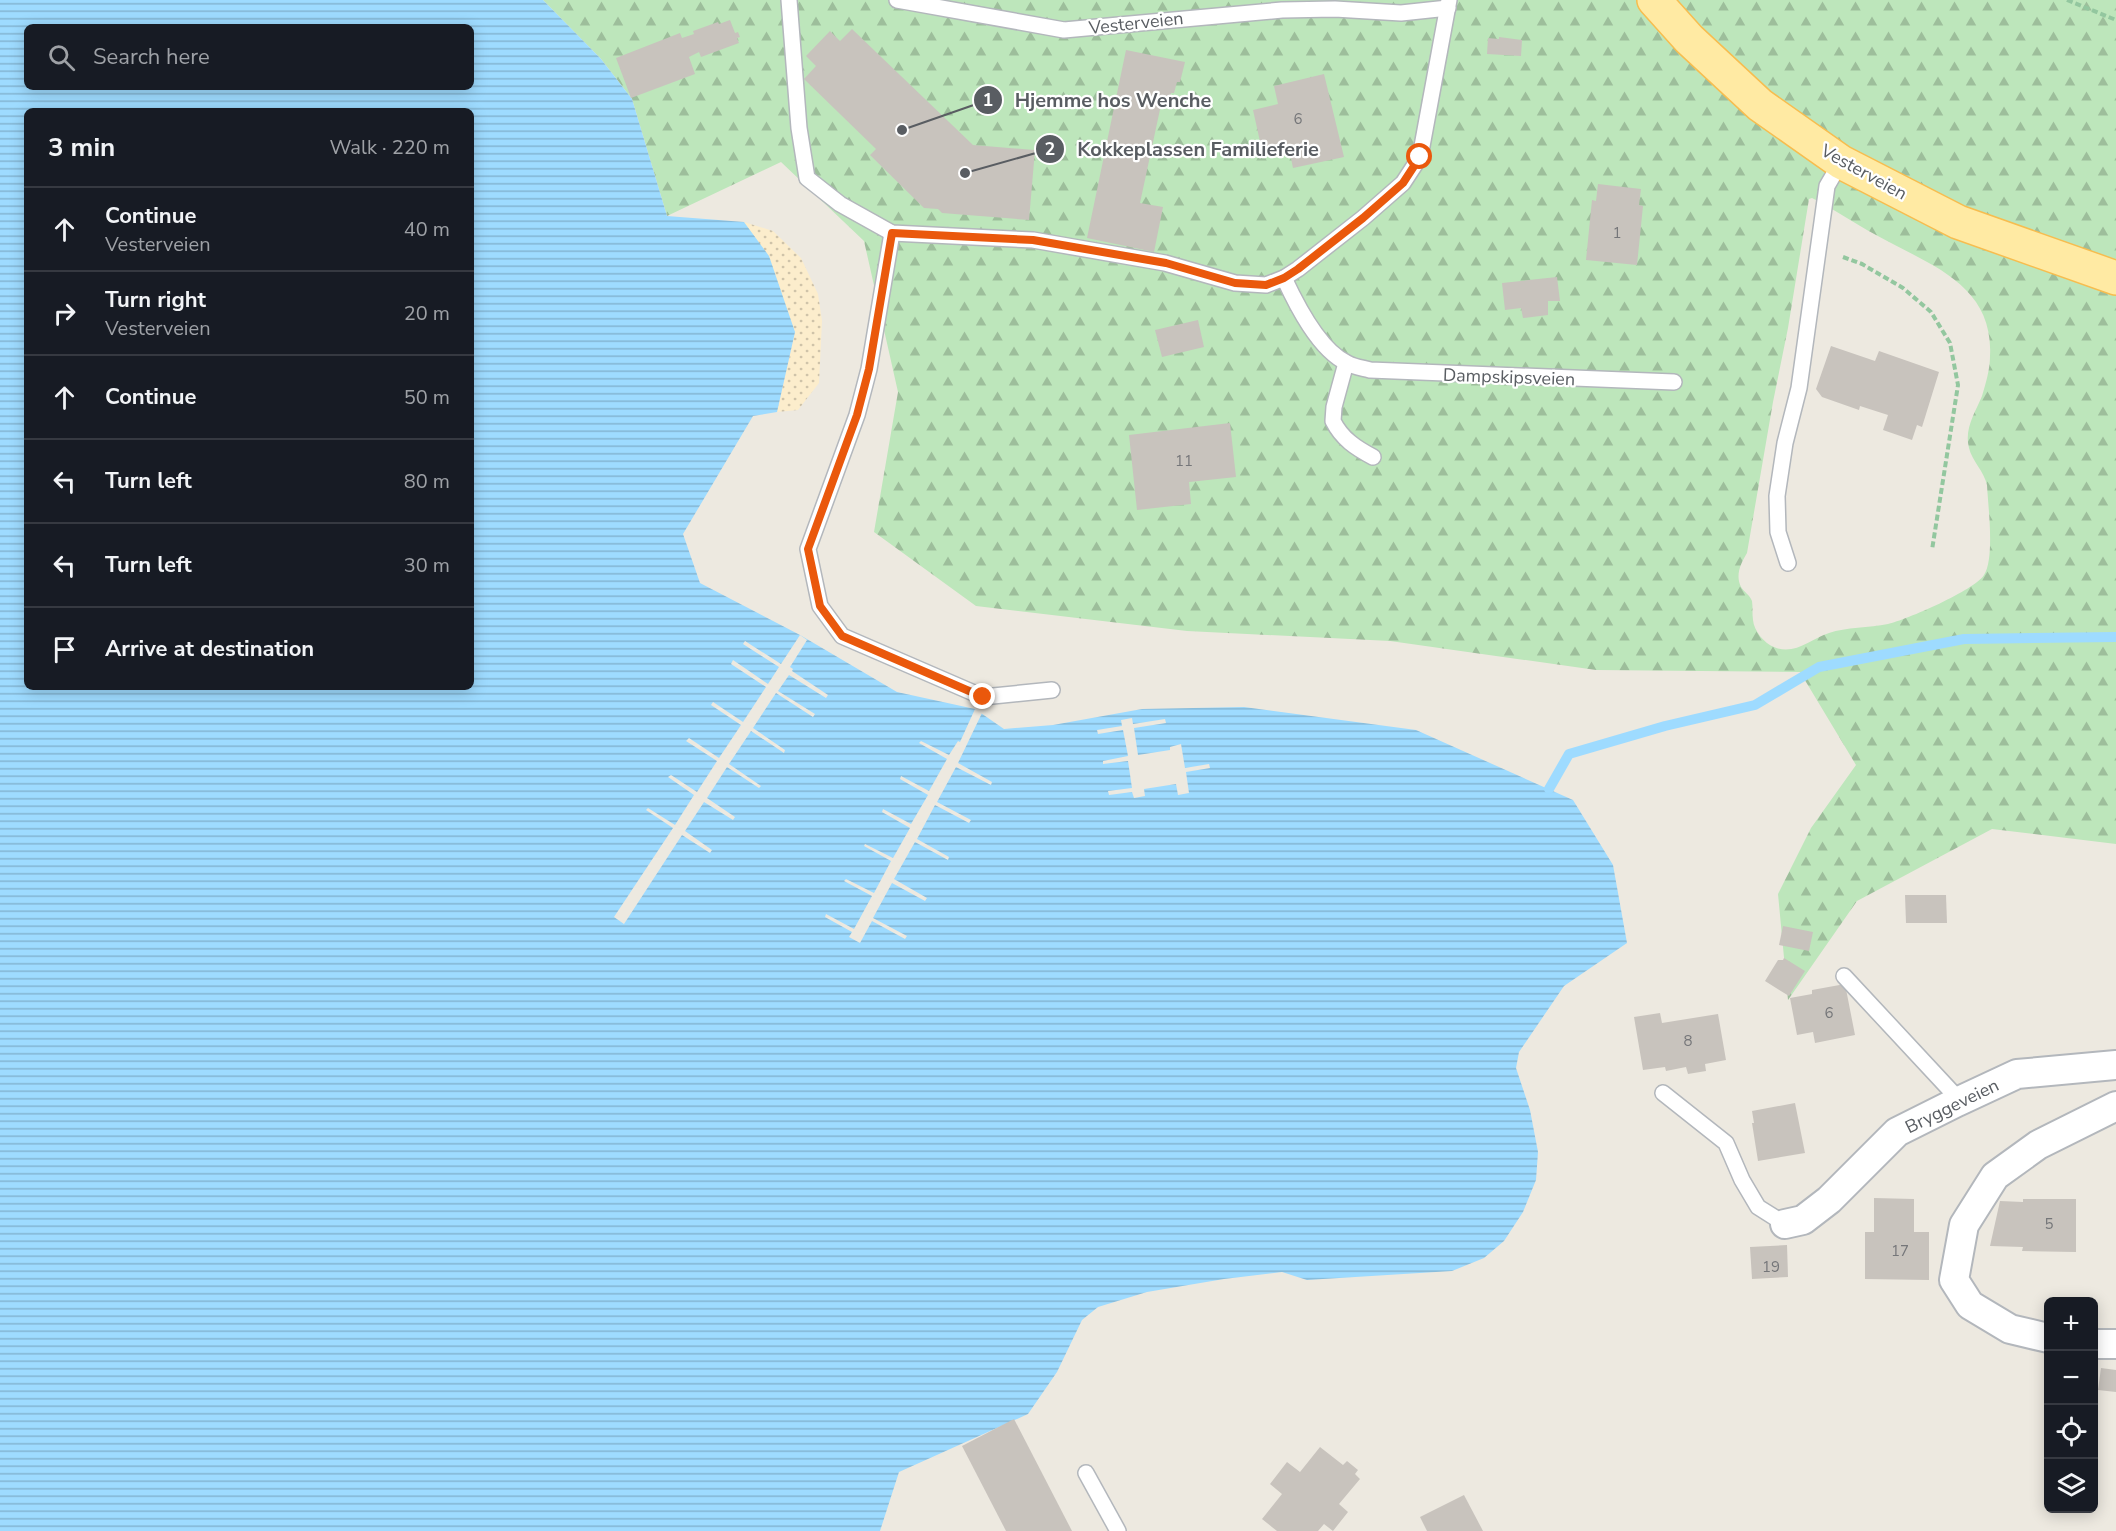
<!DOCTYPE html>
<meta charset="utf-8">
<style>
:root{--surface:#171b24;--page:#20242c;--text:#f1f3f6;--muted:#9ea1a6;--line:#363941}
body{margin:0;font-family:"Nunito Sans",sans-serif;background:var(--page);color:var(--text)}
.controls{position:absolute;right:18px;bottom:18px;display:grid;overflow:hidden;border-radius:9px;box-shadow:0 3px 15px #0003}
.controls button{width:54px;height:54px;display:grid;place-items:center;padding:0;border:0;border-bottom:2px solid var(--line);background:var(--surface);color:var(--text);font:30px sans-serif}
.stop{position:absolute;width:18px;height:18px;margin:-14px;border:4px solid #ea580c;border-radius:50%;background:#fff}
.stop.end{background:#ea580c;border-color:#fff;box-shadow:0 2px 6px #0008}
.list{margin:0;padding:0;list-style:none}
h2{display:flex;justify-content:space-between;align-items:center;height:78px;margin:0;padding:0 24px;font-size:26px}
h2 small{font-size:20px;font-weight:400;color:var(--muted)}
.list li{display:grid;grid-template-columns:39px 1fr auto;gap:18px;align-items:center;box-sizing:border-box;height:84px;padding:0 24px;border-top:2px solid var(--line)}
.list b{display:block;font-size:22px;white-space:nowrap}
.list p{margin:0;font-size:20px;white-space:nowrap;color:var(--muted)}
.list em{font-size:20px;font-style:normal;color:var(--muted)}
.icon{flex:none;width:33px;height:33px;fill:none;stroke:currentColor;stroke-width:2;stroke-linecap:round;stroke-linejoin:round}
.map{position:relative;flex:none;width:2116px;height:1531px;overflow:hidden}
.search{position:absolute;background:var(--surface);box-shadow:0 3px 15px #0003;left:24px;top:24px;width:450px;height:66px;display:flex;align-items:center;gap:15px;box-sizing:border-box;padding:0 21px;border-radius:9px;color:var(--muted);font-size:22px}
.panel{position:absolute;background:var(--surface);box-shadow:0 3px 15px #0003;left:24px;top:108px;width:450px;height:582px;border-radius:9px}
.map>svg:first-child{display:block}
</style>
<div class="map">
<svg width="2116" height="1531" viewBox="0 0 2116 1531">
<defs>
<pattern id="forest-firs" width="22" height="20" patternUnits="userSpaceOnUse" patternTransform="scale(1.5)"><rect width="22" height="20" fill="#bde6bb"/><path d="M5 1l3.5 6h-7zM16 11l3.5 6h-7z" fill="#9dbe9b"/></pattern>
<pattern id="sand-dots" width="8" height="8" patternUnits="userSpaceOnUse" patternTransform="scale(1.5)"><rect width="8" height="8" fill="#fcedcc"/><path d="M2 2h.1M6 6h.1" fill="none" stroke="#cfc3a9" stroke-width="1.8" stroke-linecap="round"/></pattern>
<pattern id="water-rules" width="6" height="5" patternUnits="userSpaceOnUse" patternTransform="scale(1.5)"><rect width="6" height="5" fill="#9edbff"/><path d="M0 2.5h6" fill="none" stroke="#84b5d2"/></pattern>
</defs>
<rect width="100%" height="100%" fill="#ede9e0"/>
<path fill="url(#forest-firs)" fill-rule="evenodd" d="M 543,0 L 2116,0 L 2116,844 L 1992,829 L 1857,901 L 1788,1000 L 1778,894 L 1811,828 L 1856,765 L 1800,672 L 1596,670 L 1390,641 L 1187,631 L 976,606 L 874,532 L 898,392 L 864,241 L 781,162 L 667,216 L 632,99 L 601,59 ZM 1812,198 C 1834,209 1854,223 1876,235 C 1927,264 1994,283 1990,356 C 1990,369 1986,383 1982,396 C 1975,413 1964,429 1969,448 C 1972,461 1984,471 1987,485 C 1988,506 1995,558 1984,575 C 1975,590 1906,620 1888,624 C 1869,628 1846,627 1829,633 C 1811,639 1794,656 1774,647 C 1764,643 1754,631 1753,620 C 1752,614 1753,607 1752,601 C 1750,595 1744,592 1741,587 C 1735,575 1741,563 1747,553 L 1773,402 L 1788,328 L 1809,199 Z"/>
<polygon fill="url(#sand-dots)" points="744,222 773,231 801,258 818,294 822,321 819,383 798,410 777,412 795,332"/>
<path fill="url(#water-rules)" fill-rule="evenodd" d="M 0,0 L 543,0 L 601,59 L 632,99 L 667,216 L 744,222 L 769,256 L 795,332 L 777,412 L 753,416 L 683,534 L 700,583 L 800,635 L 897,692 L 975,709 L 1004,729 L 1053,725 L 1142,709 L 1244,707 L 1416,730 L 1573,800 L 1613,865 L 1627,943 L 1564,986 L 1519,1052 L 1516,1068 L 1530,1110 L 1538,1152 L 1536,1180 L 1523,1212 L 1504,1241 L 1484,1258 L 1452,1271 L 1307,1280 L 1282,1272 L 1224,1279 L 1147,1292 L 1098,1307 L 1082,1320 L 1057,1372 L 1028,1414 L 899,1472 L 880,1531 L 0,1531 ZM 27,27 L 471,27 L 471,87 L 27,87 ZM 27,111 L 471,111 L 471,687 L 27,687 Z"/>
<g fill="#ede9e0">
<polygon points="800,635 807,640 790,667 793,669 792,671 828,695 826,698 789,675 778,691 815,714 813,717 776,693 753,728 785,750 784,753 751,731 729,764 761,786 759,788 727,767 707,798 735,817 733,820 704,802 685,831 712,850 710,853 682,835 624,924 614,917 673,828 646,810 648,808 675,825 694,795 668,777 671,775 697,792 717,761 686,741 689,738 719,758 741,725 711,705 713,702 743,722 766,687 731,664 733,660 768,684 779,667 743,644 745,641 781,664"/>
<polygon points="975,709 982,713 958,763 992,782 991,785 956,767 937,802 971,820 969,823 935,805 917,839 949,857 948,860 915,842 894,879 927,898 925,901 892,883 873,918 907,936 905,939 872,921 860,943 849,937 852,932 825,917 826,914 854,929 872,896 844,881 846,879 874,893 891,861 864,846 865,844 893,858 910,828 882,812 883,809 911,824 928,795 900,779 901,776 929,791 947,759 919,743 921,741 949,755 958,741 960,742"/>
<polygon points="1132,718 1133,724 1165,719 1166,723 1134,728 1138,755 1170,750 1170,747 1181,744 1185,768 1209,764 1210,768 1186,772 1189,793 1178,795 1176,784 1144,789 1145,796 1134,798 1132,792 1109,795 1108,791 1132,788 1128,761 1103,764 1103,761 1128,756 1123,730 1098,734 1097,730 1122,726 1121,720"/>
</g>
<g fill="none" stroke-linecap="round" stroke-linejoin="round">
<polyline stroke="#9edbff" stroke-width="10" points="1549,789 1569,754 1665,726 1755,705 1819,667 1964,639 2116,637"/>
</g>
<g fill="#c8c3bd">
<polygon points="730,20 735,33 738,32 740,37 737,38 739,43 701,57 699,52 689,57 695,74 631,98 616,58 680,33 682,38 694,34 693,31 718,22 719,24"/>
<polygon points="852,29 973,145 1035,150 1029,220 942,213 938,209 924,208 870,155 876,149 804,79 816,66 806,56 830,31 840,41"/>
<polygon points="1499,37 1522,40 1521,56 1487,54 1488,38 1499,39"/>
<polygon points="1126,50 1185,62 1180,82 1177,82 1174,93 1171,93 1169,101 1162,100 1140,203 1163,207 1154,252 1087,238"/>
<polygon points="1324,74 1344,157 1293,168 1289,149 1263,155 1253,110 1278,104 1274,86"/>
<polygon points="1598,184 1641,189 1639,205 1643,206 1637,265 1586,260 1592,200 1596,201"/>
<polygon points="1557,277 1560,301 1548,301 1548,315 1523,318 1521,308 1505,310 1502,283"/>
<polygon points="1198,320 1204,347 1162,357 1155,330"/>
<polygon points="1831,346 1875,361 1879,351 1939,372 1922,427 1917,425 1912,440 1883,430 1888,415 1860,406 1859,410 1822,397 1816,389"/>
<polygon points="1230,423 1236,477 1189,482 1191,504 1137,510 1129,435"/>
<polygon points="1905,895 1946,895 1947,923 1906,923"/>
<polygon points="1783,926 1813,932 1809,951 1779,945"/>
<polygon points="1784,958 1805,971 1789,996 1765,981 1778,960 1783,960"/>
<polygon points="1845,984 1855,1035 1815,1043 1813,1032 1797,1035 1790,998 1812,994 1812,990"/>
<polygon points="1660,1013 1662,1023 1718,1014 1726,1060 1705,1064 1706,1071 1688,1074 1686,1067 1666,1071 1665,1067 1643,1070 1634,1017"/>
<polygon points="1795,1103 1805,1153 1758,1161 1752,1123 1754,1123 1752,1111"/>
<polygon points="1874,1198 1914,1199 1914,1232 1929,1232 1929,1280 1865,1279 1865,1232 1874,1232"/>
<polygon points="2023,1199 2076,1199 2076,1252 2022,1251 2023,1247 1990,1246 2000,1201 2023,1202"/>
<polygon points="1787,1245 1788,1277 1752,1279 1750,1247"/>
<polygon points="2101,1368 2116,1370 2116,1392 2098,1390"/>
<polygon points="1014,1419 1072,1531 1006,1531 962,1446"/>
<polygon points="1320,1447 1343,1465 1347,1461 1358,1470 1355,1474 1360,1479 1339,1504 1348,1512 1333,1531 1324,1524 1318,1531 1277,1531 1262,1519 1282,1494 1270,1484 1287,1462 1300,1472"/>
<polygon points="1464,1495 1483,1531 1427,1531 1420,1517"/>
</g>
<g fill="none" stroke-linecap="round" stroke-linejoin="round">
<g stroke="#b3b7bc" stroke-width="18">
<g id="lane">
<polyline points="789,0 799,128 807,178 840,204 892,233 1033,240 1165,263 1235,283 1266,285 1284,278 1298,269 1363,218 1403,183 1420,157 1449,0"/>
<polyline points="897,0 1064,30 1282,10 1335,9 1401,13 1448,8"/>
<polyline points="892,233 869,369 857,415 808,549 820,606 842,636 983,697 1052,690"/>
<path d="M 1284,278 C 1297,306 1319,350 1347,363 C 1354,367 1363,368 1370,370 L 1674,382"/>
<path d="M 1346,363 L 1334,407 L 1333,421 C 1342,439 1356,448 1373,457"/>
<polyline points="1788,563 1778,532 1777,496 1785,443 1799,388 1827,186 1841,162"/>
<polyline points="1844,976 1951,1091 1957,1102"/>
<polyline points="1663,1093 1726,1143 1742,1180 1758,1207 1785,1224"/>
<polyline points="1086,1473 1118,1531"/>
</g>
</g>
<g stroke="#b3b7bc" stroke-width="32">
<g id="street">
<polyline points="1785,1224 1803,1220 1829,1200 1897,1132 1957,1102 2017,1074 2116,1065"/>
<polyline points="2048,1338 2010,1329 1970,1305 1954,1280 1964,1225 1995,1176 2038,1145 2116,1106"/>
<polyline points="2094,1344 2116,1344"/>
</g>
</g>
<g stroke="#f7bd4f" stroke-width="36">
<polyline id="primary" points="1654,0 1689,39 1760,105 1841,162 1958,222 2116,278"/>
</g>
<g stroke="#93c79f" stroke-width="4" stroke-dasharray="6 3" stroke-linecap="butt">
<polyline points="2067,0 2116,20"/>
<polyline points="1843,257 1862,264 1903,288 1931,312 1950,343 1958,385 1932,550"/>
</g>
<use href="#lane" stroke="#fff" stroke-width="15"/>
<use href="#street" stroke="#fff" stroke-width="28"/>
<use href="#primary" stroke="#ffeaa3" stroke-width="33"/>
</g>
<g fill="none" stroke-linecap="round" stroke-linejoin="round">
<polyline stroke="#ea580c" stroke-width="8" points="983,697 842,636 820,606 808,549 857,415 869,369 892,233 1033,240 1166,263 1235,283 1266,285 1284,278 1298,269 1363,218 1403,183 1420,157"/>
</g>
<g text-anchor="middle" stroke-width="4.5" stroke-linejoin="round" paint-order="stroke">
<g font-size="15" fill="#757679">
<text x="1298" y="124">6</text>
<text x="1617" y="238">1</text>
<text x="1184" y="466">11</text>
<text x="1829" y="1018">6</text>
<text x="1688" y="1046">8</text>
<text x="2049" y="1229">5</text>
<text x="1900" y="1256">17</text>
<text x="1771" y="1272">19</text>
</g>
<g font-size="18" fill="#595d62" stroke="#fff">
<text transform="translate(1136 23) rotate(-6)" y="6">Vesterveien</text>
<text transform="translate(1864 172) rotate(29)" y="6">Vesterveien</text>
<text transform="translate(1509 377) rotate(2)" y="6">Dampskipsveien</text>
<text transform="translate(1952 1106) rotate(-26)" y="6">Bryggeveien</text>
</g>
</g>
<path fill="none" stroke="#595d62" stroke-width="2" d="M902 130L988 100M965 173L1050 149"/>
<g fill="#595d62" stroke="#fff" stroke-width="2">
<circle cx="902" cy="130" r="6"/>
<circle cx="965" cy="173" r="6"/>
<circle cx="988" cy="100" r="15"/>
<circle cx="1050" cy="149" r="15"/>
</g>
<g font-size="18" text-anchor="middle" font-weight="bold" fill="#fff">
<text x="988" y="106">1</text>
<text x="1050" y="155">2</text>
</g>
<g font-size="20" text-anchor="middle" font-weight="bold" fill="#595d62" stroke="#fff" stroke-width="4.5" stroke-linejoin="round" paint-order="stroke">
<text x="1113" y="107">Hjemme hos Wenche</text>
<text x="1198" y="156">Kokkeplassen Familieferie</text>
</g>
</svg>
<div class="controls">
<button>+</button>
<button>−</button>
<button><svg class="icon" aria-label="locate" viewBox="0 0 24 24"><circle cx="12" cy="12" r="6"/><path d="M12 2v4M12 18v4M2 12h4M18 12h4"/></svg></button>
<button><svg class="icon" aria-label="layers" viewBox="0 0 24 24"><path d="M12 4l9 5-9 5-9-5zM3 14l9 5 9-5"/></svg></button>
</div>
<div class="stop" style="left:1420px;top:157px"></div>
<div class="stop end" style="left:983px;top:697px"></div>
<div class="search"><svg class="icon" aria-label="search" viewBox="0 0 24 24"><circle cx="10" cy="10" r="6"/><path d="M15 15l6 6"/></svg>Search here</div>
<section class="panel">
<h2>3 min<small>Walk · 220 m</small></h2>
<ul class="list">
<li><svg class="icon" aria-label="ahead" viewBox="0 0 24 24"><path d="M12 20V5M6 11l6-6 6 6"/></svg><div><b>Continue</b><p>Vesterveien</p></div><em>40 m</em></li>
<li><svg class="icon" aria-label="right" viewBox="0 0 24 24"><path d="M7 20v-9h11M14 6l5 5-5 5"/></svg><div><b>Turn right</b><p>Vesterveien</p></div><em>20 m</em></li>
<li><svg class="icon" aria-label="ahead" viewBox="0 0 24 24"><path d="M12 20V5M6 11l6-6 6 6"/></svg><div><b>Continue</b></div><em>50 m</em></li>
<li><svg class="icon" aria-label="left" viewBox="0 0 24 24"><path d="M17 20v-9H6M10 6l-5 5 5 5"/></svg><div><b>Turn left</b></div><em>80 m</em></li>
<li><svg class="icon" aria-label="left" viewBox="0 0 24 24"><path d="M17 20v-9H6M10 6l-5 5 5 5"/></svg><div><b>Turn left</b></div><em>30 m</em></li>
<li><svg class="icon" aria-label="arrive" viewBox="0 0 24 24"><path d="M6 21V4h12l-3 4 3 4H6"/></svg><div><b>Arrive at destination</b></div></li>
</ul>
</section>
</div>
